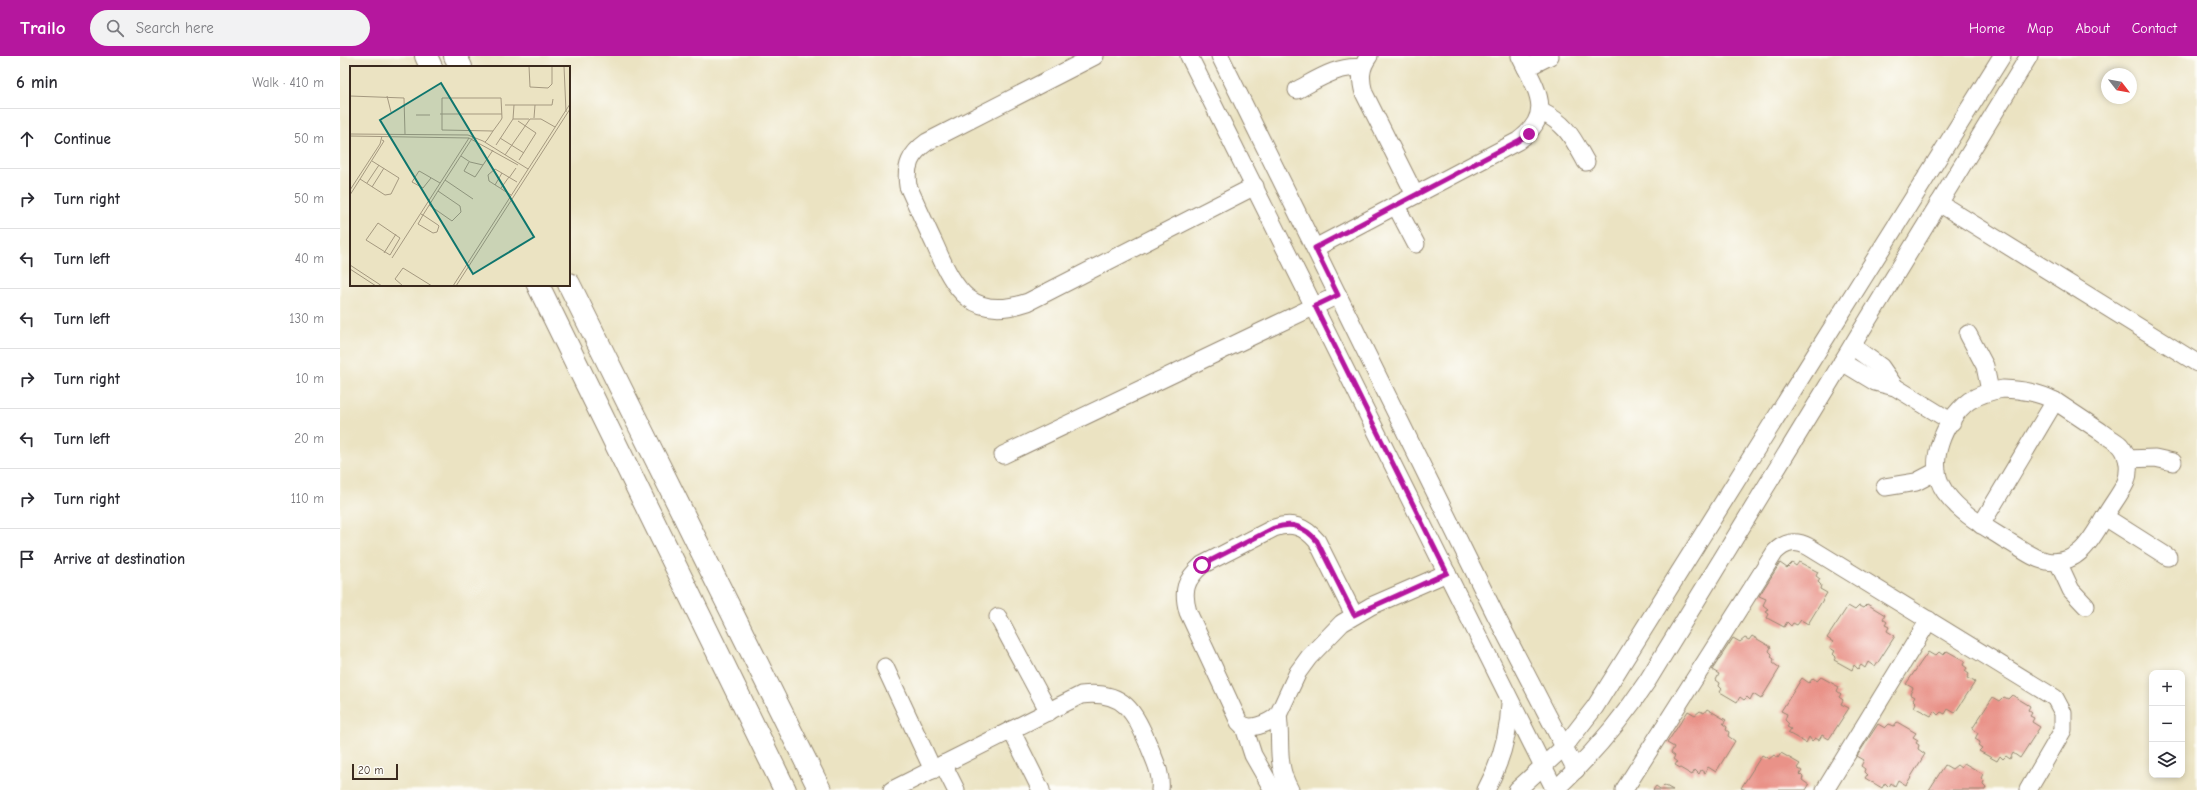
<!DOCTYPE html>
<meta charset="utf-8">
<style>
:root{--surface:#fff;--page:#f2f2f3;--text:#2b2b33;--muted:#7c7c81;--line:#e1e1e2;--accent:#b5179e}
body{margin:0;font-family:"Comic Neue",sans-serif;background:var(--page);color:var(--text)}
.controls{position:absolute;right:12px;bottom:12px;display:grid;overflow:hidden;border-radius:8px;box-shadow:0 2px 6px #0003}
.controls button{width:36px;height:36px;display:grid;place-items:center;padding:0;border:0;border-bottom:1px solid var(--line);background:var(--surface);color:var(--text);font:20px sans-serif}
.compass{position:absolute;left:1761px;top:12px;width:36px;height:36px;border-radius:50%;background:var(--surface);box-shadow:0 2px 6px #0003;rotate:121deg}
.scale{position:absolute;left:12px;bottom:10px;width:46px;box-sizing:border-box;padding-left:4px;border:2px solid #3b2a1e;border-top:0;font-size:11px;line-height:14px;white-space:nowrap;color:#3b2a1e;-webkit-text-stroke:3px #fdfcf7;paint-order:stroke}
.stop{position:absolute;width:12px;height:12px;margin:-9px;border:3px solid #b5179e;border-radius:50%;background:#fff}
.stop.end{background:#b5179e;border-color:#fff;box-shadow:0 1px 4px #0008}
.list{margin:0;padding:0;list-style:none}
h2{display:flex;justify-content:space-between;align-items:center;height:52px;margin:0;padding:0 16px;font-size:17px}
h2 small{font-size:13px;font-weight:400;color:var(--muted)}
.list li{display:grid;grid-template-columns:26px 1fr auto;gap:12px;align-items:center;box-sizing:border-box;height:60px;padding:0 16px;border-top:1px solid var(--line)}
.list b{display:block;font-size:15px;white-space:nowrap}
.list em{font-size:13px;font-style:normal;color:var(--muted)}
.icon{flex:none;width:22px;height:22px;fill:none;stroke:currentColor;stroke-width:2;stroke-linecap:round;stroke-linejoin:round}
.map{position:relative;flex:none;width:1857px;height:734px;overflow:hidden}
header{display:flex;align-items:center;gap:24px;box-sizing:border-box;height:56px;padding:0 20px;background:var(--accent);color:#fff}
header strong{font-size:19px}
nav{display:flex;gap:22px;margin-inline-start:auto;font-size:14px}
.search{width:280px;height:36px;background:var(--page);display:flex;align-items:center;gap:10px;box-sizing:border-box;padding:0 14px;border-radius:22px;color:var(--muted);font-size:15px}
main{display:flex}
aside{flex:1;background:var(--surface)}
.map>svg:first-child{display:block}
</style>
<header>
<strong>Trailo</strong>
<div class="search"><svg class="icon" aria-label="search" viewBox="0 0 24 24"><circle cx="10" cy="10" r="6"/><path d="M15 15l6 6"/></svg>Search here</div>
<nav><a>Home</a><a>Map</a><a>About</a><a>Contact</a></nav>
</header>
<main>
<aside>
<h2>6 min<small>Walk · 410 m</small></h2>
<ul class="list">
<li><svg class="icon" aria-label="ahead" viewBox="0 0 24 24"><path d="M12 20V5M6 11l6-6 6 6"/></svg><div><b>Continue</b></div><em>50 m</em></li>
<li><svg class="icon" aria-label="right" viewBox="0 0 24 24"><path d="M7 20v-9h11M14 6l5 5-5 5"/></svg><div><b>Turn right</b></div><em>50 m</em></li>
<li><svg class="icon" aria-label="left" viewBox="0 0 24 24"><path d="M17 20v-9H6M10 6l-5 5 5 5"/></svg><div><b>Turn left</b></div><em>40 m</em></li>
<li><svg class="icon" aria-label="left" viewBox="0 0 24 24"><path d="M17 20v-9H6M10 6l-5 5 5 5"/></svg><div><b>Turn left</b></div><em>130 m</em></li>
<li><svg class="icon" aria-label="right" viewBox="0 0 24 24"><path d="M7 20v-9h11M14 6l5 5-5 5"/></svg><div><b>Turn right</b></div><em>10 m</em></li>
<li><svg class="icon" aria-label="left" viewBox="0 0 24 24"><path d="M17 20v-9H6M10 6l-5 5 5 5"/></svg><div><b>Turn left</b></div><em>20 m</em></li>
<li><svg class="icon" aria-label="right" viewBox="0 0 24 24"><path d="M7 20v-9h11M14 6l5 5-5 5"/></svg><div><b>Turn right</b></div><em>110 m</em></li>
<li><svg class="icon" aria-label="arrive" viewBox="0 0 24 24"><path d="M6 21V4h12l-3 4 3 4H6"/></svg><div><b>Arrive at destination</b></div></li>
</ul>
</aside>
<div class="map">
<svg width="1857" height="734" viewBox="0 0 1857 734">
<rect width="100%" height="100%" fill="#fdfcf7"/>
<filter id="ink" filterUnits="userSpaceOnUse"><feTurbulence type="fractalNoise" baseFrequency=".025" numOctaves="2"/><feDisplacementMap in="SourceGraphic" scale="8" xChannelSelector="R" yChannelSelector="G"/><feConvolveMatrix kernelMatrix="1 2 1 2 8 2 1 2 1" color-interpolation-filters="sRGB"/></filter>
<filter id="wash" filterUnits="userSpaceOnUse"><feTurbulence type="fractalNoise" baseFrequency=".012" numOctaves="4" result="noise"/><feDisplacementMap in="SourceGraphic" scale="16" xChannelSelector="R" yChannelSelector="G"/><feGaussianBlur stdDeviation="0.9" result="paint"/><feColorMatrix in="noise" values="0 0 0 0 0 0 0 0 0 0 0 0 0 0 0 0 0 1.4 0 .05"/><feComposite in="paint" operator="in"/></filter>
<g filter="url(#wash)">
<rect width="100%" height="100%" fill="#ebe3c2"/>
<g id="blocks">
<g fill="#e99288">
<polygon points="1459,506 1478,516 1476,520 1480,523 1478,526 1481,529 1480,533 1487,537 1468,568 1461,564 1457,569 1453,567 1451,570 1447,566 1444,571 1427,562 1429,558 1426,556 1428,553 1423,549 1426,543 1419,540 1440,507 1447,512 1452,507 1456,510"/>
<polygon points="1527,548 1545,559 1543,563 1547,566 1545,569 1549,571 1547,575 1555,580 1535,611 1528,606 1525,612 1521,609 1518,613 1514,609 1512,614 1494,604 1496,601 1493,598 1495,595 1490,592 1493,586 1487,582 1508,550 1515,554 1519,550 1523,552"/>
<polygon points="1412,580 1431,591 1429,595 1432,598 1431,601 1434,603 1433,607 1440,612 1421,643 1413,638 1410,644 1407,641 1404,644 1400,641 1397,646 1380,636 1382,633 1379,630 1380,627 1376,624 1379,618 1372,614 1393,582 1400,586 1405,582 1409,584"/>
<polygon points="1607,595 1625,605 1623,609 1627,612 1625,615 1629,618 1627,622 1635,626 1615,657 1608,653 1605,658 1601,656 1598,659 1594,655 1591,660 1574,651 1576,647 1573,644 1575,641 1570,638 1573,632 1566,628 1588,596 1595,600 1599,596 1603,599"/>
<polygon points="1481,621 1499,631 1497,635 1501,638 1499,641 1503,644 1501,648 1509,652 1489,683 1482,679 1479,684 1475,682 1472,685 1469,681 1466,687 1448,677 1451,673 1447,671 1449,668 1445,664 1447,658 1441,655 1462,622 1469,627 1473,622 1477,625"/>
<polygon points="1672,639 1690,650 1688,654 1692,657 1690,660 1694,662 1692,666 1700,671 1680,702 1673,697 1670,703 1666,700 1663,703 1660,700 1657,705 1639,695 1642,692 1638,689 1640,686 1635,683 1638,677 1632,673 1653,641 1660,645 1664,641 1668,643"/>
<polygon points="1367,653 1386,664 1383,668 1387,671 1386,674 1389,676 1388,680 1395,685 1376,716 1368,711 1365,717 1361,714 1359,718 1355,714 1352,719 1335,709 1337,706 1333,703 1335,700 1331,697 1334,691 1327,687 1348,655 1355,659 1360,655 1364,657"/>
<polygon points="1557,666 1576,677 1573,681 1578,684 1576,687 1579,689 1578,693 1585,698 1566,729 1558,724 1555,730 1551,727 1549,731 1545,727 1542,732 1525,722 1527,719 1524,716 1525,713 1521,710 1524,704 1517,700 1538,668 1545,672 1549,668 1554,670"/>
<polygon points="1441,697 1460,708 1457,712 1462,715 1460,718 1463,721 1462,724 1469,729 1466,734 1406,734 1401,732 1422,699 1429,703 1434,699 1438,702"/>
<polygon points="1624,707 1643,718 1641,722 1644,725 1643,728 1646,731 1645,734 1589,734 1605,709 1612,713 1617,709 1621,712"/>
<polygon points="1324,729 1333,734 1313,734 1316,730 1320,733"/>
</g>
</g>
</g>
<g filter="url(#ink)">
<use href="#blocks" fill-opacity="0" stroke="#938670" stroke-width="1"/>
<g fill="none" stroke-linecap="round" stroke-linejoin="round">
<g stroke="#938670" stroke-width="19">
<g id="street">
<path d="M 755,0 L 587,86 C 570,98 565,110 568,130 C 577,150 586,170 595,189 C 615,235 632,265 688,246 L 915,130"/>
<polyline points="849,0 1215,734"/>
<polyline points="880,0 1156,560 1236,714"/>
<path d="M 1029,0 C 1020,12 1020,23 1024,37 L 1075,139"/>
<polyline points="1186,12 1210,0"/>
<path d="M 957,34 C 978,23 998,9 1022,12"/>
<path d="M 1200,55 C 1227,68 1232,81 1246,106"/>
<polyline points="1599,147 1857,307"/>
<polyline points="1056,150 1076,188"/>
<path d="M 975,192 L 1178,85 C 1216,58 1196,33 1180,0"/>
<polyline points="1628,278 1645,310 1650,335"/>
<polyline points="1512,290 1541,311 1555,331"/>
<polyline points="1502,306 1535,326 1555,331 1612,366"/>
<path d="M 1663,333 C 1682,334 1698,336 1715,345 C 1730,355 1745,365 1760,375 C 1766,380 1774,384 1780,389 C 1789,399 1790,414 1786,426 C 1781,437 1773,447 1767,457 C 1753,481 1739,511 1706,505 C 1693,503 1678,490 1666,484 C 1644,470 1621,458 1605,436 C 1585,408 1604,364 1629,345 C 1640,338 1651,335 1663,333 Z"/>
<polyline points="663,399 998,239"/>
<polyline points="1787,403 1815,402 1833,406"/>
<polyline points="1545,431 1576,426 1597,415"/>
<polyline points="1765,461 1828,501"/>
<polyline points="1641,469 1715,345"/>
<polyline points="1718,506 1731,534 1746,550"/>
<path d="M 1014,559 L 977,485 C 964,470 952,466 934,472 L 862,509 C 845,524 842,535 848,556 L 899,666 C 908,677 929,667 938,659 L 958,616 L 969,601 L 1002,567 L 1031,550 L 1107,517"/>
<polyline points="658,561 709,656"/>
<polyline points="545,611 593,714"/>
<path d="M 938,659 C 942,687 935,707 950,734"/>
<polyline points="904,671 913,699 933,734"/>
<polyline points="671,674 701,734"/>
<polyline points="603,708 616,734"/>
<path d="M 552,734 L 741,639 C 784,634 794,655 809,690 C 815,705 822,718 820,734"/>
<path d="M 1146,734 C 1161,706 1169,678 1170,647"/>
<polyline points="1177,734 1224,691 1255,651 1662,0"/>
<path d="M 1215,734 C 1251,700 1281,665 1308,624 L 1689,0"/>
<path d="M 1284,734 L 1435,496 C 1446,485 1456,484 1469,491 L 1715,642 L 1723,657 L 1723,674 L 1688,734"/>
<polyline points="1485,734 1589,564"/>
</g>
</g>
<g stroke="#938670" stroke-width="24">
<g id="secondary">
<polyline points="86,0 91,11"/>
<polyline points="115,0 121,11"/>
<polyline points="229,228 480,734"/>
<polyline points="198,229 445,734"/>
</g>
</g>
<use href="#street" stroke="#fff" stroke-width="17"/>
<use href="#secondary" stroke="#fff" stroke-width="22"/>
</g>
</g>
<g fill="none" stroke-linecap="round" stroke-linejoin="round" filter="url(#ink)">
<path stroke="#b5179e" stroke-width="5" d="M 862,509 L 934,472 C 952,466 964,470 977,485 L 1014,559 L 1107,517 L 975,250 L 998,239 L 975,192 L 1178,85 L 1189,78"/>
</g>
<g transform="translate(10 10)">
<rect width="220" height="220" fill="#ebe3c2"/>
<path fill="none" stroke="#a59980" stroke-width="1" d="M 179,0 L 180,21 L 198,22 L 202,18 L 202,0M 214,0 L 216,46M 0,30 L 54,32 L 55,68M 37,30 L 41,46M 155,39 L 202,39 L 203,33M 90,48 L 152,48M 66,49 L 80,49M 184,52 L 185,39M 163,53 L 179,53M 168,55 L 186,67 L 169,94M 0,68 L 118,69 L 133,75 L 178,103M 0,70 L 119,72 L 168,99M 150,72 L 174,87M 135,76 L 137,74 L 143,65 L 151,54 L 152,52 L 151,32 L 92,32 L 92,64 L 143,65M 146,79 L 163,53 L 164,39M 155,89 L 180,53 L 191,53 L 205,61M 111,90 L 120,96 L 133,99 L 125,111 L 114,105 L 119,96M 133,99 L 143,84M 81,112 L 73,122 L 62,116 L 69,105 L 71,106 L 90,117M 159,112 L 166,102M 10,113 L 35,129 L 41,128 L 49,112 L 22,95M 95,114 L 123,133M 17,117 L 29,99M 145,119 L 152,107M 22,121 L 34,102M 151,122 L 159,111M 0,124 L 30,78 L 32,70M 0,129 L 34,75 L 32,74M 161,129 L 139,115 L 138,109 L 145,103 L 167,116M 79,139 L 102,155 L 111,146 L 110,140 L 88,125M 71,148 L 73,149 L 88,159 L 89,160 L 87,166 L 83,167 L 68,158 L 73,149 L 88,125 L 123,71M 28,157 L 50,172 L 40,189 L 16,174 ZM 34,187 L 46,168M 42,192 L 119,72M 0,199 L 32,220M 0,203 L 26,220M 53,220 L 45,213 L 53,202 L 82,220M 103,220 L 220,38M 106,220 L 220,43"/>
<path fill="#0f766e" fill-opacity="0.15" stroke="#0f766e" stroke-width="2" d="M 91,17 L 184,171 L 123,208 L 30,54 Z"/>
<rect width="220" height="220" fill="none" stroke="#3b2a1e" stroke-width="2"/>
</g>
</svg>
<div class="controls">
<button>+</button>
<button>−</button>
<button><svg class="icon" aria-label="layers" viewBox="0 0 24 24"><path d="M12 4l9 5-9 5-9-5zM3 14l9 5 9-5"/></svg></button>
</div>
<svg class="compass" viewBox="-18 -18 36 36"><path d="M0-13l5 13h-10z" fill="#e53935"/><path d="M0 13l5-13h-10z" fill="#7c7c81"/></svg>
<div class="scale">20 m</div>
<div class="stop" style="left:862px;top:509px"></div>
<div class="stop end" style="left:1189px;top:78px"></div>
</div>
</main>
